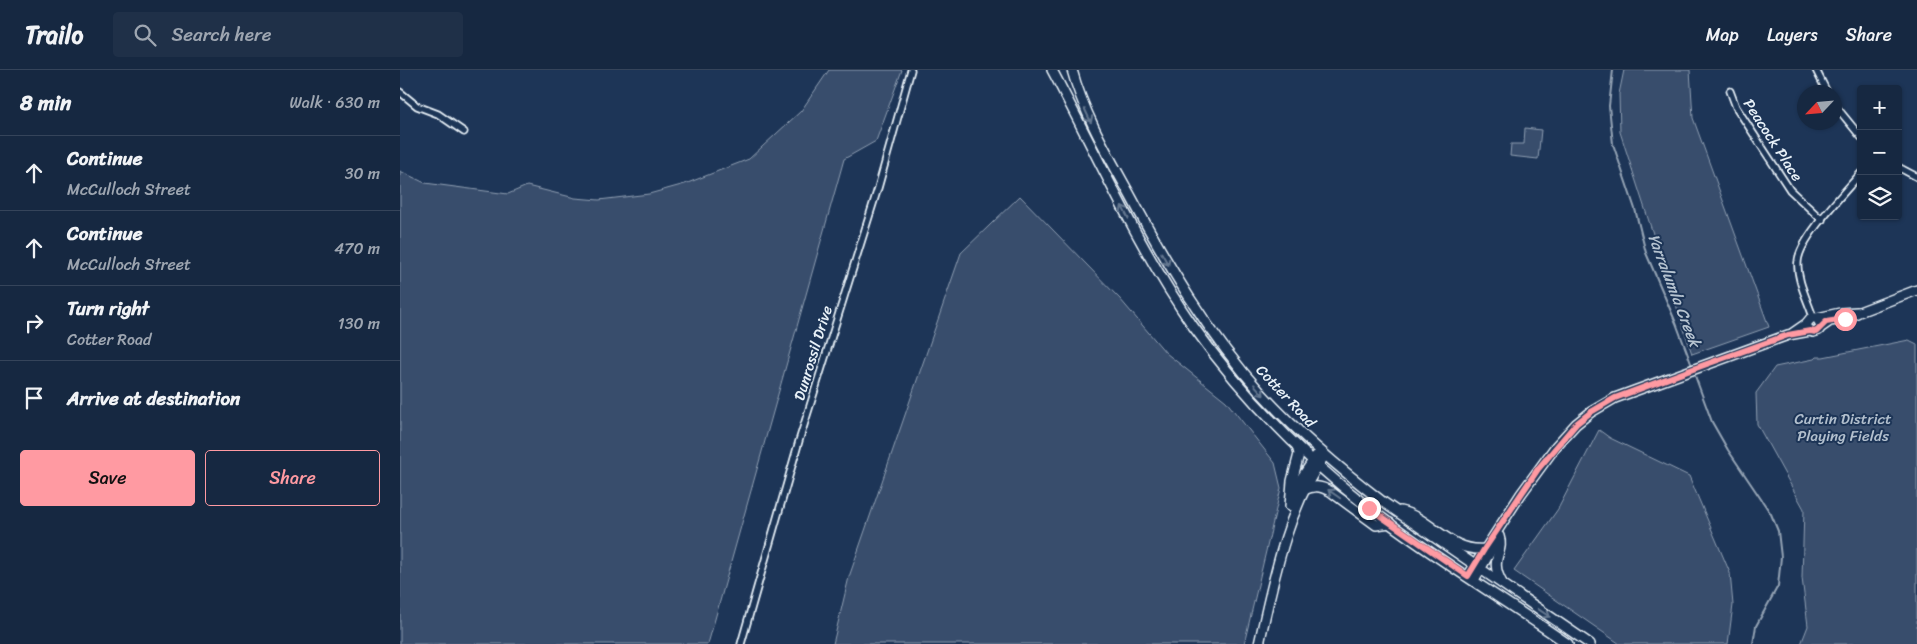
<!DOCTYPE html>
<meta charset="utf-8">
<style>
:root{--surface:#162841;--page:#1f3048;--text:#f1f3f6;--muted:#9ea6b1;--line:#35445a;--accent:#ff9aa2}
body{margin:0;font-family:Sriracha,sans-serif;background:var(--page);color:var(--text)}
.controls{position:absolute;right:15px;top:15px;display:grid;overflow:hidden;border-radius:5px;box-shadow:0 1px 4px #0004}
.controls button{width:45px;height:45px;display:grid;place-items:center;padding:0;border:0;border-bottom:1px solid var(--line);background:var(--surface);color:var(--text);font:25px sans-serif}
.compass{position:absolute;left:1397px;top:15px;width:45px;height:45px;border-radius:50%;background:var(--surface);box-shadow:0 1px 4px #0004;rotate:244deg}
.stop{position:absolute;width:15px;height:15px;margin:-11px;border:4px solid #ff9aa2;border-radius:50%;background:#fff}
.stop.end{background:#ff9aa2;border-color:#fff;box-shadow:0 1px 5px #0008}
.list{margin:0;padding:0;list-style:none}
h2{display:flex;justify-content:space-between;align-items:center;height:65px;margin:0;padding:0 20px;font-size:21px}
h2 small{font-size:16px;font-weight:400;color:var(--muted)}
.list li{display:grid;grid-template-columns:32px 1fr auto;gap:15px;align-items:center;box-sizing:border-box;height:75px;padding:0 20px;border-top:1px solid var(--line)}
.list b{display:block;font-size:19px;white-space:nowrap}
.list p{margin:0;font-size:16px;white-space:nowrap;color:var(--muted)}
.list em{font-size:16px;font-style:normal;color:var(--muted)}
.actions{display:flex;gap:10px;padding:15px 20px}
.actions a{flex:1;padding:11px 0;border:1px solid var(--accent);border-radius:5px;text-align:center;font-size:18px;color:var(--accent)}
.actions .main{background:var(--accent);color:#111}
.icon{flex:none;width:28px;height:28px;fill:none;stroke:currentColor;stroke-width:2;stroke-linecap:round;stroke-linejoin:round}
.map{position:relative;flex:none;width:1517px;height:574px;overflow:hidden}
header{display:flex;align-items:center;gap:30px;box-sizing:border-box;height:70px;padding:0 25px;background:var(--surface);border-bottom:1px solid var(--line)}
header strong{font-size:24px}
nav{display:flex;gap:28px;margin-inline-start:auto;font-size:18px}
.search{width:350px;height:45px;background:var(--page);display:flex;align-items:center;gap:12px;box-sizing:border-box;padding:0 18px;border-radius:5px;color:var(--muted);font-size:19px}
main{display:flex}
aside{flex:1;background:var(--surface)}
.map>svg:first-child{display:block}
</style>
<header>
<strong>Trailo</strong>
<div class="search"><svg class="icon" aria-label="search" viewBox="0 0 24 24"><circle cx="10" cy="10" r="6"/><path d="M15 15l6 6"/></svg>Search here</div>
<nav><a>Map</a><a>Layers</a><a>Share</a></nav>
</header>
<main>
<aside>
<h2>8 min<small>Walk · 630 m</small></h2>
<ul class="list">
<li><svg class="icon" aria-label="ahead" viewBox="0 0 24 24"><path d="M12 20V5M6 11l6-6 6 6"/></svg><div><b>Continue</b><p>McCulloch Street</p></div><em>30 m</em></li>
<li><svg class="icon" aria-label="ahead" viewBox="0 0 24 24"><path d="M12 20V5M6 11l6-6 6 6"/></svg><div><b>Continue</b><p>McCulloch Street</p></div><em>470 m</em></li>
<li><svg class="icon" aria-label="right" viewBox="0 0 24 24"><path d="M7 20v-9h11M14 6l5 5-5 5"/></svg><div><b>Turn right</b><p>Cotter Road</p></div><em>130 m</em></li>
<li><svg class="icon" aria-label="arrive" viewBox="0 0 24 24"><path d="M6 21V4h12l-3 4 3 4H6"/></svg><div><b>Arrive at destination</b></div></li>
</ul>
<div class="actions"><a class="main">Save</a><a>Share</a></div>
</aside>
<div class="map">
<svg width="1517" height="574" viewBox="0 0 1517 574">
<rect width="100%" height="100%" fill="#1d3557"/>
<filter id="ink" filterUnits="userSpaceOnUse"><feTurbulence type="fractalNoise" baseFrequency=".02" numOctaves="2"/><feDisplacementMap in="SourceGraphic" scale="10" xChannelSelector="R" yChannelSelector="G"/><feConvolveMatrix kernelMatrix="1 2 1 2 8 2 1 2 1" color-interpolation-filters="sRGB"/></filter>
<g filter="url(#ink)">
<g fill="#374d6c" stroke="#909fb2">
<polygon points="429,0 502,0 476,71 444,89 308,574 0,574 0,101 25,113 108,124 127,116 175,128 199,130 249,124 285,114 349,89 401,41"/>
<polygon points="1224,0 1290,0 1293,48 1369,257 1292,284 1220,62 1219,24"/>
<polygon points="1125,58 1141,60 1138,89 1110,86 1111,74 1124,74"/>
<polygon points="620,126 720,229 766,283 826,331 875,393 881,418 844,574 433,574 449,507 561,183"/>
<polygon points="1509,270 1517,274 1517,574 1401,574 1408,556 1402,508 1404,439 1357,354 1356,323 1375,297 1414,289 1416,287 1423,287"/>
<polygon points="1199,360 1210,368 1289,406 1330,503 1333,535 1328,574 1220,574 1114,501 1158,439"/>
</g>
<g fill="none" stroke-linecap="round" stroke-linejoin="round">
<g stroke="#95a4b5" stroke-width="2">
<polyline points="1213,0 1209,36 1213,74 1235,139 1246,183 1276,253 1292,296"/>
<polyline points="1294,303 1312,352 1328,380 1371,444 1378,461 1381,487 1378,516 1356,556 1353,574"/>
</g>
<g stroke="#e8f1f8" stroke-width="9">
<g id="street">
<polyline points="1416,0 1427,22"/>
<polyline points="1330,21 1336,37 1390,120 1422,150"/>
<polyline points="0,22 17,36 38,44 64,62"/>
<polyline points="1434,34 1461,67"/>
<polyline points="1498,97 1517,107"/>
<path d="M 1413,247 C 1408,231 1396,209 1398,191 C 1400,168 1445,122 1461,103"/>
<polyline points="341,574 399,371 478,118 511,0"/>
</g>
</g>
<g stroke="#e8f1f8" stroke-width="12">
<g id="secondary">
<polyline points="1417,248 1440,243 1457,242"/>
<polyline points="1420,258 1430,251 1445,249 1459,242 1517,220"/>
<polyline points="1393,263 1406,254 1411,248 1417,248 1421,255 1419,260 1413,262 1408,259 1406,254"/>
<polyline points="892,429 901,409 916,386"/>
<polyline points="1068,506 1121,424 1156,376 1176,354 1191,342 1215,328 1388,265 1410,261"/>
<polyline points="1074,510 1098,468"/>
<path d="M 859,574 C 873,512 887,438 925,385"/>
</g>
</g>
<g stroke="#e8f1f8" stroke-width="12">
<g id="primary">
<path d="M 652,0 C 698,86 737,176 793,256 C 842,325 902,386 969,438 C 1032,487 1102,528 1168,574"/>
<path d="M 672,0 C 684,44 707,83 729,123 C 767,194 808,264 862,324 C 899,364 940,399 983,432 L 1190,574"/>
<path d="M 904,420 C 914,415 920,416 930,421 L 976,455 L 990,453"/>
<polyline points="890,436 892,411 899,384 897,376"/>
<path d="M 1000,441 C 1031,448 1050,483 1085,479"/>
<path d="M 1099,466 C 1105,483 1088,488 1102,513"/>
</g>
</g>
<use href="#street" stroke="#1d3557" stroke-width="5.5"/>
<use href="#secondary" stroke="#1d3557" stroke-width="9"/>
<use href="#primary" stroke="#1d3557" stroke-width="9"/>
</g>
<defs><path id="oneway-shaft" d="M-6 0H5M1.5-3L5.5 0L1.5 3" fill="none" stroke-width="1.6" stroke-linecap="round" stroke-linejoin="round" transform="scale(1.25)"/></defs>
<g stroke="#64778f">
<use href="#oneway-shaft" transform="translate(688 46) rotate(65)"/>
<use href="#oneway-shaft" transform="translate(725 142) rotate(-118)"/>
<use href="#oneway-shaft" transform="translate(765 189) rotate(60)"/>
<use href="#oneway-shaft" transform="translate(859 320) rotate(49)"/>
<use href="#oneway-shaft" transform="translate(934 424) rotate(-145)"/>
<use href="#oneway-shaft" transform="translate(1144 543) rotate(34)"/>
</g>
</g>
<g fill="none" stroke-linecap="round" stroke-linejoin="round" filter="url(#ink)">
<polyline stroke="#ff9aa2" stroke-width="6" points="969,438 1068,506 1085,478 1138,399 1176,354 1191,342 1215,328 1304,295 1388,265 1410,261 1416,262 1426,252 1445,249"/>
</g>
<g text-anchor="middle" stroke-width="4" stroke-linejoin="round" paint-order="stroke">
<g font-size="15" fill="#e8f1f8" stroke="#1d3557">
<text transform="translate(1373 70) rotate(57)" y="5">Peacock Place</text>
<text transform="translate(413 283) rotate(-73)" y="5">Dunrossil Drive</text>
<text transform="translate(886 326) rotate(47)" y="5">Cotter Road</text>
</g>
<g font-size="15" fill="#b3c0ce" stroke="#1d3557">
<text x="1443" y="354">Curtin District<tspan x="1443" dy="17">Playing Fields</tspan></text>
</g>
<g font-size="16" font-style="italic" fill="#b7c4d1" stroke="#1d3557">
<text transform="translate(1275 220) rotate(69)" y="6">Yarralumla Creek</text>
</g>
</g>
</svg>
<div class="controls">
<button>+</button>
<button>−</button>
<button><svg class="icon" aria-label="layers" viewBox="0 0 24 24"><path d="M12 4l9 5-9 5-9-5zM3 14l9 5 9-5"/></svg></button>
</div>
<svg class="compass" viewBox="-18 -18 36 36"><path d="M0-13l5 13h-10z" fill="#e53935"/><path d="M0 13l5-13h-10z" fill="#9ea6b1"/></svg>
<div class="stop" style="left:1445px;top:249px"></div>
<div class="stop end" style="left:969px;top:438px"></div>
</div>
</main>
